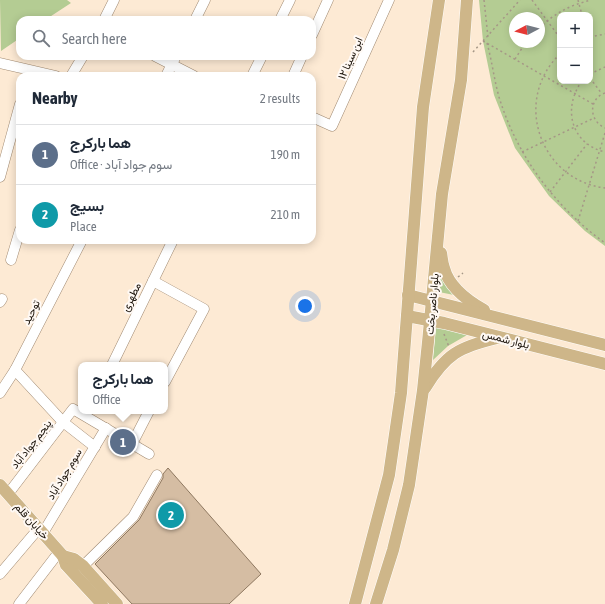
<!DOCTYPE html>
<meta charset="utf-8">
<style>
:root{--surface:#fff;--page:#f2f2f3;--text:#1f2937;--muted:#747a83;--line:#e0e1e3;--accent:#326783}
body{margin:0;font-family:"Asap Condensed",Vazirmatn,sans-serif;background:var(--page);color:var(--text)}
.controls{position:absolute;right:12px;top:12px;display:grid;overflow:hidden;border-radius:8px;box-shadow:0 2px 10px #0003}
.controls button{width:36px;height:36px;display:grid;place-items:center;padding:0;border:0;border-bottom:1px solid var(--line);background:var(--surface);color:var(--text);font:20px sans-serif}
.compass{position:absolute;left:509px;top:12px;width:36px;height:36px;border-radius:50%;background:var(--surface);box-shadow:0 2px 10px #0003;rotate:263deg}
.you{position:absolute;left:305px;top:306px;width:14px;height:14px;margin:-10px;border:3px solid #fff;border-radius:50%;background:#1a73e8;box-shadow:0 0 0 6px #1a73e833}
.badge{display:grid;place-items:center;width:26px;height:26px;border-radius:50%;background:var(--accent);color:#fff;font-size:13px;font-weight:700}
.pin{position:absolute;translate:-50% -50%;border:2px solid #fff;box-shadow:0 1px 4px #0006}
.popup{position:absolute;left:78px;top:362px;width:90px;height:52px;box-sizing:border-box;display:grid;place-content:center;border-radius:8px;background:var(--surface);filter:drop-shadow(0 1px 3px #0005);font-size:13px;white-space:nowrap;color:var(--muted)}
.popup b{font-size:15px;color:var(--text)}
.popup::after{content:'';position:absolute;left:50%;top:100%;margin-left:-8px;border:8px solid transparent;border-top-color:var(--surface)}
.list{margin:0;padding:0;list-style:none}
h2{display:flex;justify-content:space-between;align-items:center;height:52px;margin:0;padding:0 16px;font-size:17px}
h2 small{font-size:13px;font-weight:400;color:var(--muted)}
.list li{display:grid;grid-template-columns:26px 1fr auto;gap:12px;align-items:center;box-sizing:border-box;height:60px;padding:0 16px;border-top:1px solid var(--line)}
.list b{display:block;font-size:15px;white-space:nowrap}
.list p{margin:0;font-size:13px;white-space:nowrap;color:var(--muted)}
.list em{font-size:13px;font-style:normal;color:var(--muted)}
.icon{flex:none;width:22px;height:22px;fill:none;stroke:currentColor;stroke-width:2;stroke-linecap:round;stroke-linejoin:round}
.map{position:relative;flex:none;width:605px;height:604px;overflow:hidden}
.search{position:absolute;background:var(--surface);box-shadow:0 2px 10px #0003;left:16px;top:16px;width:300px;height:44px;display:flex;align-items:center;gap:10px;box-sizing:border-box;padding:0 14px;border-radius:12px;color:var(--muted);font-size:15px}
.panel{position:absolute;background:var(--surface);box-shadow:0 2px 10px #0003;left:16px;top:72px;width:300px;height:172px;border-radius:12px}
.map>svg:first-child{display:block}
</style>
<div class="map">
<svg width="605" height="604" viewBox="0 0 605 604">
<rect width="100%" height="100%" fill="#fdead4"/>
<g fill="#b4cc93" fill-rule="evenodd">
<polygon points="0,0 67,0 71,3 45,20 20,20 20,38 1,51"/>
<path d="M 479,0 L 605,0 L 605,246 L 585,231 L 549,196 L 515,148 L 494,95 L 483,41 ZM 560,15 L 590,15 L 590,81 L 560,81 ZM 515,18 L 539,18 L 539,42 L 515,42 Z"/>
<polygon points="440,269 459,296 439,292"/>
<polygon points="436,327 467,335 448,346 433,360"/>
</g>
<polygon fill="#d5bda3" stroke="#8e7860" points="168,468 261,574 229,604 132,604 95,564 139,520 163,478 163,474"/>
<g fill="none" stroke-linecap="round" stroke-linejoin="round">
<g stroke="#a18a72" stroke-width="11">
<g id="minor">
<polyline points="104,20 114,0"/>
<polyline points="195,20 205,0"/>
<polyline points="280,20 290,0"/>
<polyline points="312,35 328,0"/>
<polyline points="155,56 194,76"/>
<polyline points="0,63 56,76"/>
<polyline points="71,76 83,56"/>
<polyline points="166,76 176,56"/>
<polyline points="252,76 262,56"/>
<polyline points="293,76 302,56"/>
<polyline points="312,117 332,126 389,0"/>
<polyline points="0,177 20,104"/>
<polyline points="11,260 20,230"/>
<polyline points="153,281 204,309 165,382"/>
<polyline points="0,302 2,299"/>
<polyline points="112,365 173,240"/>
<polyline points="15,370 63,422 95,447"/>
<polyline points="0,393 15,370 82,240"/>
<polyline points="132,444 149,411"/>
<polyline points="8,494 73,409 149,454"/>
<polyline points="43,533 106,428"/>
<polyline points="83,566 133,517 157,475"/>
<polyline points="0,574 39,528"/>
<polyline points="19,604 59,552"/>
</g>
</g>
<g stroke="#fff" stroke-width="13">
<g id="major">
<path d="M 441,253 C 442,258 442,263 444,268 C 449,287 468,301 484,310"/>
<polyline points="408,295 605,345"/>
<polyline points="407,316 444,323 605,364"/>
<path d="M 425,388 C 446,354 459,347 497,338"/>
<polyline points="0,485 63,556 66,565 102,604"/>
<polyline points="63,556 74,559 83,566 117,604"/>
<polyline points="355,604 389,475 401,393 423,107 439,0"/>
<polyline points="376,604 393,550 409,485 423,390 428,342 442,194 461,80 467,0"/>
</g>
</g>
<g stroke="#a59786" stroke-width="1.5" stroke-dasharray="2 3" stroke-linecap="butt">
<polyline points="484,0 488,37"/>
<polyline points="532,0 560,38"/>
<polyline points="578,0 582,15"/>
<path d="M 539,28 C 557,12 568,6 591,0"/>
<polyline points="590,37 605,34"/>
<polyline points="483,41 593,104"/>
<path d="M 487,43 C 492,61 494,79 499,97 C 517,156 555,207 605,243"/>
<polyline points="473,52 520,0"/>
<path d="M 560,54 C 512,100 540,180 605,188"/>
<polyline points="515,59 526,42"/>
<polyline points="590,74 605,67"/>
<polyline points="590,78 602,94"/>
<path d="M 582,81 C 562,108 571,144 605,152"/>
<path d="M 605,93 C 588,99 589,121 605,128"/>
<polyline points="522,152 594,118"/>
<polyline points="550,192 587,144"/>
<polyline points="578,221 605,133"/>
<polyline points="458,277 463,273"/>
<polyline points="444,334 449,347"/>
</g>
<use href="#minor" stroke="#fff" stroke-width="10"/>
<use href="#major" stroke="#ceb689" stroke-width="12"/>
</g>
<g text-anchor="middle" stroke-width="4" stroke-linejoin="round" paint-order="stroke">
<g font-size="11" fill="#181007" stroke="#fff9f4">
<text transform="translate(350 58) rotate(-66)" y="4">ابن سینا ۱۲</text>
<text transform="translate(131 297) rotate(-64)" y="4">مطهری</text>
<text transform="translate(432 304) rotate(-85)" y="4">بلوار ناصر بخت</text>
<text transform="translate(31 312) rotate(-63)" y="4">توحید</text>
<text transform="translate(506 339) rotate(14)" y="4">بلوار شمس</text>
<text transform="translate(31 444) rotate(-52)" y="4">پنجم جواد آباد</text>
<text transform="translate(64 474) rotate(-59)" y="4">سوم جواد آباد</text>
<text transform="translate(32 521) rotate(48)" y="4">خیابان قلم</text>
</g>
</g>
</svg>
<div class="controls">
<button>+</button>
<button>−</button>
</div>
<svg class="compass" viewBox="-18 -18 36 36"><path d="M0-13l5 13h-10z" fill="#e53935"/><path d="M0 13l5-13h-10z" fill="#747a83"/></svg>
<div class="you"></div>
<div class="pin badge" style="left:123px;top:442px;background:#5c6f8a">1</div>
<div class="popup"><b>هما بارکرج</b>Office</div>
<div class="pin badge" style="left:171px;top:515px;background:#0f9aa8">2</div>
<div class="search"><svg class="icon" aria-label="search" viewBox="0 0 24 24"><circle cx="10" cy="10" r="6"/><path d="M15 15l6 6"/></svg>Search here</div>
<section class="panel">
<h2>Nearby<small>2 results</small></h2>
<ul class="list">
<li><span class="badge" style="background:#5c6f8a">1</span><div><b>هما بارکرج</b><p>Office · سوم جواد آباد</p></div><em>190 m</em></li>
<li><span class="badge" style="background:#0f9aa8">2</span><div><b>بسیج</b><p>Place</p></div><em>210 m</em></li>
</ul>
</section>
</div>
